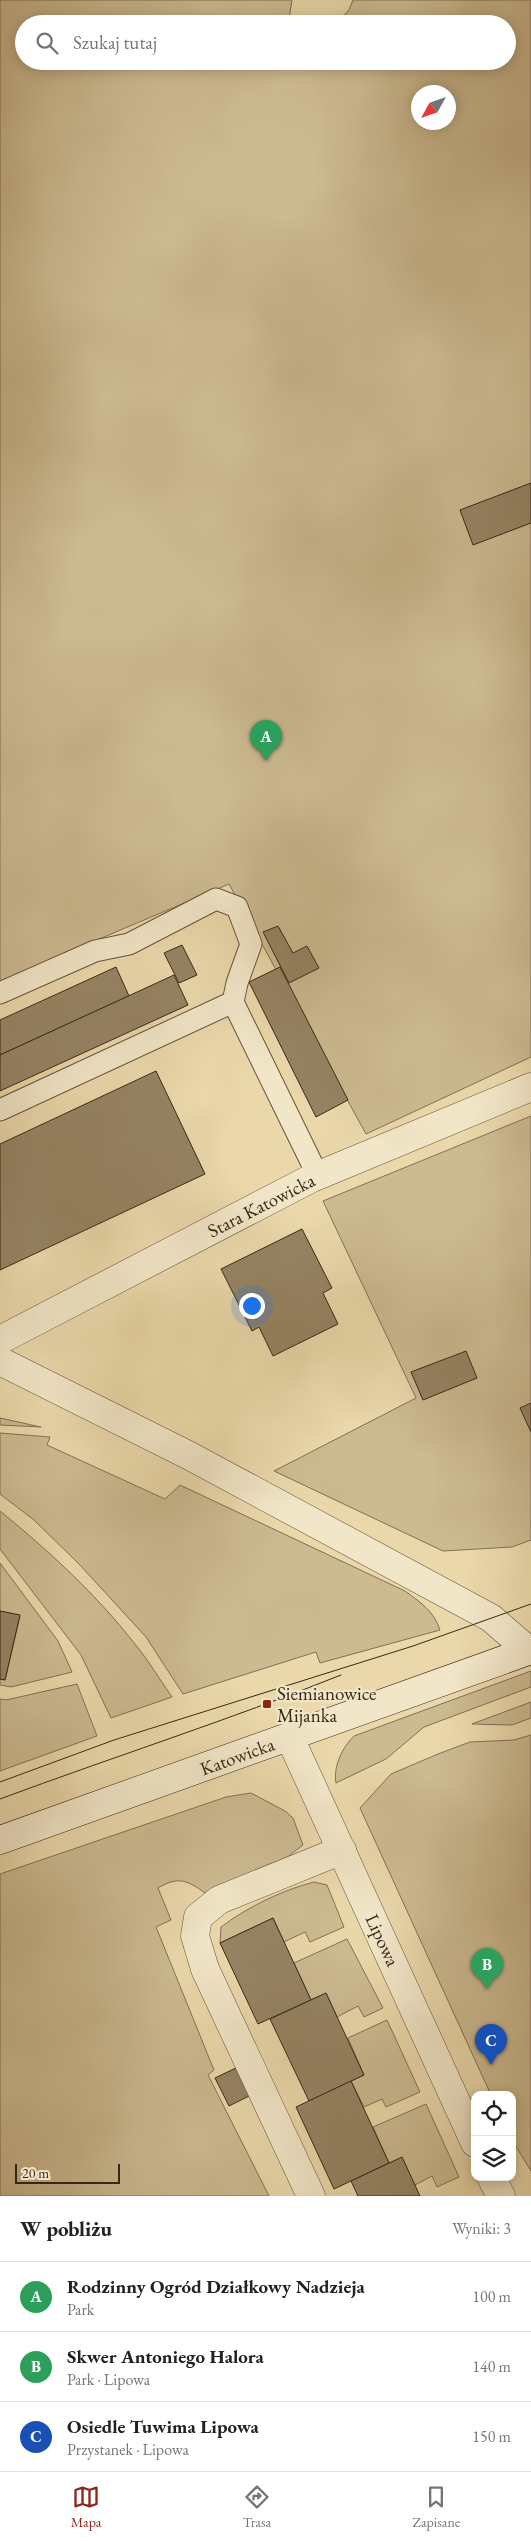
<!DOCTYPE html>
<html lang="pl">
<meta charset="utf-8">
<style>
:root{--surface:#fff;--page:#f2f2f2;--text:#202124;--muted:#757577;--line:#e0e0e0;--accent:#8f2418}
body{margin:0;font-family:"EB Garamond",serif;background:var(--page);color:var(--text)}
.controls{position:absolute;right:15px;bottom:15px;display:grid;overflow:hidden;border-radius:10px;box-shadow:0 2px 12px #0003}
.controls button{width:45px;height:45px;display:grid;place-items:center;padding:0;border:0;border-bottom:1px solid var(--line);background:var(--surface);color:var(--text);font:25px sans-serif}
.compass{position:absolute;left:411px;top:85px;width:45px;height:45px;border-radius:50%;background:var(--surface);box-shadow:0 2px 12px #0003;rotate:230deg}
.scale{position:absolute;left:15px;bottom:12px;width:105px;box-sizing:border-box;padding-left:5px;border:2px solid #382716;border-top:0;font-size:14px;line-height:18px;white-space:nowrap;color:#382716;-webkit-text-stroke:4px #f1e6c8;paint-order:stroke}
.you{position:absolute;left:251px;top:1305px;width:18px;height:18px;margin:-12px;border:4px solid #fff;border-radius:50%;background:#1a73e8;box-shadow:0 0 0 8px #1a73e833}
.badge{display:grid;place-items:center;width:32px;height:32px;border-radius:50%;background:var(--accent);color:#fff;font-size:16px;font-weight:700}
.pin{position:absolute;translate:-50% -41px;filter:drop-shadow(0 1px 2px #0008)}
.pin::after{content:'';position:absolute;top:26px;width:18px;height:15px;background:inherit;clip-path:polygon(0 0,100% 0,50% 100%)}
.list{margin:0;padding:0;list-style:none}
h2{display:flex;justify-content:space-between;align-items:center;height:65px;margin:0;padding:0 20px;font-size:21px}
h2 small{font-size:16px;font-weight:400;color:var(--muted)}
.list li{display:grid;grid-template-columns:32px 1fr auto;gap:15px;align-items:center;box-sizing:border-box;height:70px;padding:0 20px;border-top:1px solid var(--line)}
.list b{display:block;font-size:19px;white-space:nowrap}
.list p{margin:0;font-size:16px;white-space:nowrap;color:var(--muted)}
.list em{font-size:16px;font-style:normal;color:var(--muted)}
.icon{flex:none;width:28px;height:28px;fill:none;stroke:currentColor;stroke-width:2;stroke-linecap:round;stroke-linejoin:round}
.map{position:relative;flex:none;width:531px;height:2196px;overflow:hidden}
.search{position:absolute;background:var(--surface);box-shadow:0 2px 12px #0003;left:15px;right:15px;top:15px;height:55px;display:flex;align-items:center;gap:12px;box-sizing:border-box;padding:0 18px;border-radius:28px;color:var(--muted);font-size:19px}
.sheet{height:275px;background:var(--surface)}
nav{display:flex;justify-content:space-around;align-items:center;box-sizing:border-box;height:70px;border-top:1px solid var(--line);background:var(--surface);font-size:14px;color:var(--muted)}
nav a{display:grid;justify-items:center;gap:2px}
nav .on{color:var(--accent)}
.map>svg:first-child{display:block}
</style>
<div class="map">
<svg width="531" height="2196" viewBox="0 0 531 2196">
<rect width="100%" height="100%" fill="#ead8aa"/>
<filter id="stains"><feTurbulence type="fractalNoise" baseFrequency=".004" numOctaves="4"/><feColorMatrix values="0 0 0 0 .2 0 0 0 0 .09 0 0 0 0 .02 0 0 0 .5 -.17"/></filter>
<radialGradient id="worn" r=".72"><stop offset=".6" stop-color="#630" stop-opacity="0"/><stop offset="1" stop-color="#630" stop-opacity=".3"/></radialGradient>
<g fill="#ccba91" stroke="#827054" fill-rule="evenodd">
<path d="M 0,0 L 292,0 L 289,19 L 295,24 L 24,24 L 24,61 L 507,61 L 507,24 L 336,24 L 349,10 L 353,0 L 531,0 L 531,1057 L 366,1134 L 229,884 L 0,981 ZM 418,92 L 448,92 L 448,122 L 418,122 Z"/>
<polygon points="531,1116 531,1540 512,1547 443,1551 274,1471 416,1398 323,1201"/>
<polygon points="0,1418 41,1427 0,1425"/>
<path d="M 0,1433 L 50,1437 L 47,1445 L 165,1499 L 180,1485 L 405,1591 C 420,1602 434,1611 440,1630 L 320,1663 L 316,1652 L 183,1694 L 146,1637 L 79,1564 L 34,1520 L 0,1494 Z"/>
<path d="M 0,1511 C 49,1551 96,1594 135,1644 C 149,1661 160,1680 172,1697 L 111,1718 L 81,1655 L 0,1549 Z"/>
<polygon points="0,1563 58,1641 72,1672 11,1687 0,1685 0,1679 5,1680 20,1616 0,1611"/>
<path d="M 531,1671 L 531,1687 L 424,1727 L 386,1759 L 336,1783 C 333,1767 342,1748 354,1736 Z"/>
<polygon points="77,1684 97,1736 0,1771 0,1699 6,1700"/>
<polygon points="531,1702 531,1718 512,1725 472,1724"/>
<polygon points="531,1735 531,2171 512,2140 512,2095 491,2095 360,1808 391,1774 438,1754 470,1742 514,1740"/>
<path d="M 251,1793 L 285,1811 L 293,1818 L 303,1845 L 286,1858 L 205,1893 C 187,1880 178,1876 158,1888 L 171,1920 L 156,1927 L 214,2070 L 208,2075 L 269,2196 L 0,2196 L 0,1874 L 226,1797 Z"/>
<path d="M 314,1882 L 327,1885 L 344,1927 L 310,1942 L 305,1932 L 284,1942 L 273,1918 L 220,1943 L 221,1927 C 246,1908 282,1890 314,1882 Z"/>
<polygon points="347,1939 383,2008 364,2017 358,2006 337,2017 326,1993 311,2000 294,1963"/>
<polygon points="387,2020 420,2092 386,2107 382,2099 364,2107 351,2081 364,2075 348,2038"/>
<polygon points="426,2104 459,2177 437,2187 432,2176 415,2185 402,2158 389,2163 373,2127"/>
</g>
<g fill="#958363" stroke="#382716">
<polygon points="531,483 531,523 473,545 460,510"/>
<polygon points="278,926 293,953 307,946 319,968 289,983 263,932"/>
<polygon points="182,945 197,975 179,983 164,953"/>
<polygon points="116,967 129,996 0,1055 0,1020"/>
<polygon points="280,967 348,1100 316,1117 249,982"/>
<polygon points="174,975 188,1005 0,1091 0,1055"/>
<polygon points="156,1071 205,1174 0,1270 0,1144"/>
<polygon points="302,1229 332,1288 323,1293 338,1324 273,1356 259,1327 252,1331 221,1269"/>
<polygon points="466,1351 477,1378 423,1400 411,1372"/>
<polygon points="531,1403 531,1432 520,1408"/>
<polygon points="0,1611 20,1615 5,1680 0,1679"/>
<polygon points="273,1918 311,2000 258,2024 220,1943"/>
<polygon points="326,1993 364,2075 309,2101 270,2019"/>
<polygon points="240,2066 253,2094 229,2106 215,2078"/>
<polygon points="351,2081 389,2163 334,2189 296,2107"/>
<polygon points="402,2157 420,2196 358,2196 351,2181"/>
</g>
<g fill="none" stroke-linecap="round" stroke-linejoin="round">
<g stroke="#64533b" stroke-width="23">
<g id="lane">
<polyline points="0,993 95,951 129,944 216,899 237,907 251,944 237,983 233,1002"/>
<polyline points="0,1110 233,1002 318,1176"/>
</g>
</g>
<g stroke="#64533b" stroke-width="29">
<g id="street">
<polyline points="0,1340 312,1178 531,1087"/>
<polyline points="0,1361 188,1455 491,1618 529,1651"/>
<polyline points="290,1738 475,2143"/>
<polyline points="491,2177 501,2196"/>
<polyline points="311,2196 205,1969 195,1936 198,1917 219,1900 342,1850"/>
</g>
</g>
<g stroke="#382716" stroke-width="29">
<polyline id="secondary" points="0,1840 531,1650"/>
</g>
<use href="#lane" stroke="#f1e6c8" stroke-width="21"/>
<use href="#street" stroke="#f1e6c8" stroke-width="28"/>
<use href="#secondary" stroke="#f1e6c8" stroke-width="28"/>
<g stroke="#382716" stroke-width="1">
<polyline points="0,1782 114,1740 413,1646 531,1604"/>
<path d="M 0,1799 C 113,1757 229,1720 341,1675"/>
</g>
</g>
<rect fill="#8f2418" stroke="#f1e6c8" stroke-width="2" x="262" y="1699" width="10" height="10" rx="2.5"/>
<g text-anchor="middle" stroke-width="4.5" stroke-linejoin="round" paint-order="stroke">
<g font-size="19" fill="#382716" stroke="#f1e6c8">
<text transform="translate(261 1205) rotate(-27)" y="7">Stara Katowicka</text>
<text transform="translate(237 1756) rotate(-20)" y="7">Katowicka</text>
<text transform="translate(383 1940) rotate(65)" y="7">Lipowa</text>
</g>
<g font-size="19" fill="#382716" stroke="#f1e6c8" text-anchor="start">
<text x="277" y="1700">Siemianowice<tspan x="277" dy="22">Mijanka</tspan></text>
</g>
</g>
<rect width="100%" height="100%" filter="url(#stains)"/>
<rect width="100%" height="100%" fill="url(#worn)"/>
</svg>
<div class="controls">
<button><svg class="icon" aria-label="locate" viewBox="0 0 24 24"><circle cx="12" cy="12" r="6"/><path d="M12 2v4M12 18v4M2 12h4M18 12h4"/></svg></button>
<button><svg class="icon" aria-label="layers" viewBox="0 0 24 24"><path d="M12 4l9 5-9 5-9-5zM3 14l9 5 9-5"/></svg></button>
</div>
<svg class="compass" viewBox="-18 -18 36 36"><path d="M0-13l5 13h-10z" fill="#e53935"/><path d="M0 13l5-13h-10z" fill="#757577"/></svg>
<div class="scale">20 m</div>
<div class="you"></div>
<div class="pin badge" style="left:266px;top:761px;background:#2e9e5b">A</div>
<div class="pin badge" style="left:487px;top:1989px;background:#2e9e5b">B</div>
<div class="pin badge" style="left:491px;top:2065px;background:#1a4fb4">C</div>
<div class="search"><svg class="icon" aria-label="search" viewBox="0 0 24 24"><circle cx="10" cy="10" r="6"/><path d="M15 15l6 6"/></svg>Szukaj tutaj</div>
</div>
<section class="sheet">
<h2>W pobliżu<small>Wyniki: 3</small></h2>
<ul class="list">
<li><span class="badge" style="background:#2e9e5b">A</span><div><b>Rodzinny Ogród Działkowy Nadzieja</b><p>Park</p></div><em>100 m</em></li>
<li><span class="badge" style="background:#2e9e5b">B</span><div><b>Skwer Antoniego Halora</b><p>Park · Lipowa</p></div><em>140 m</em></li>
<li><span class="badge" style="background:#1a4fb4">C</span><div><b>Osiedle Tuwima Lipowa</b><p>Przystanek · Lipowa</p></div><em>150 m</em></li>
</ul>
</section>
<nav>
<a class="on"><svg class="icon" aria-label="map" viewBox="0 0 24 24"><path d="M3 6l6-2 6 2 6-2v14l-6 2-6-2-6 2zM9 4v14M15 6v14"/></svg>Mapa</a>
<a><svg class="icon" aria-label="directions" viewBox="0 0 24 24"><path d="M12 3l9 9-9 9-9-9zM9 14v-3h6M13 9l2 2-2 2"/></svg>Trasa</a>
<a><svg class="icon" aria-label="saved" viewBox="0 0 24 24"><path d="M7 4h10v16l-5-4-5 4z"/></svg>Zapisane</a>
</nav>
